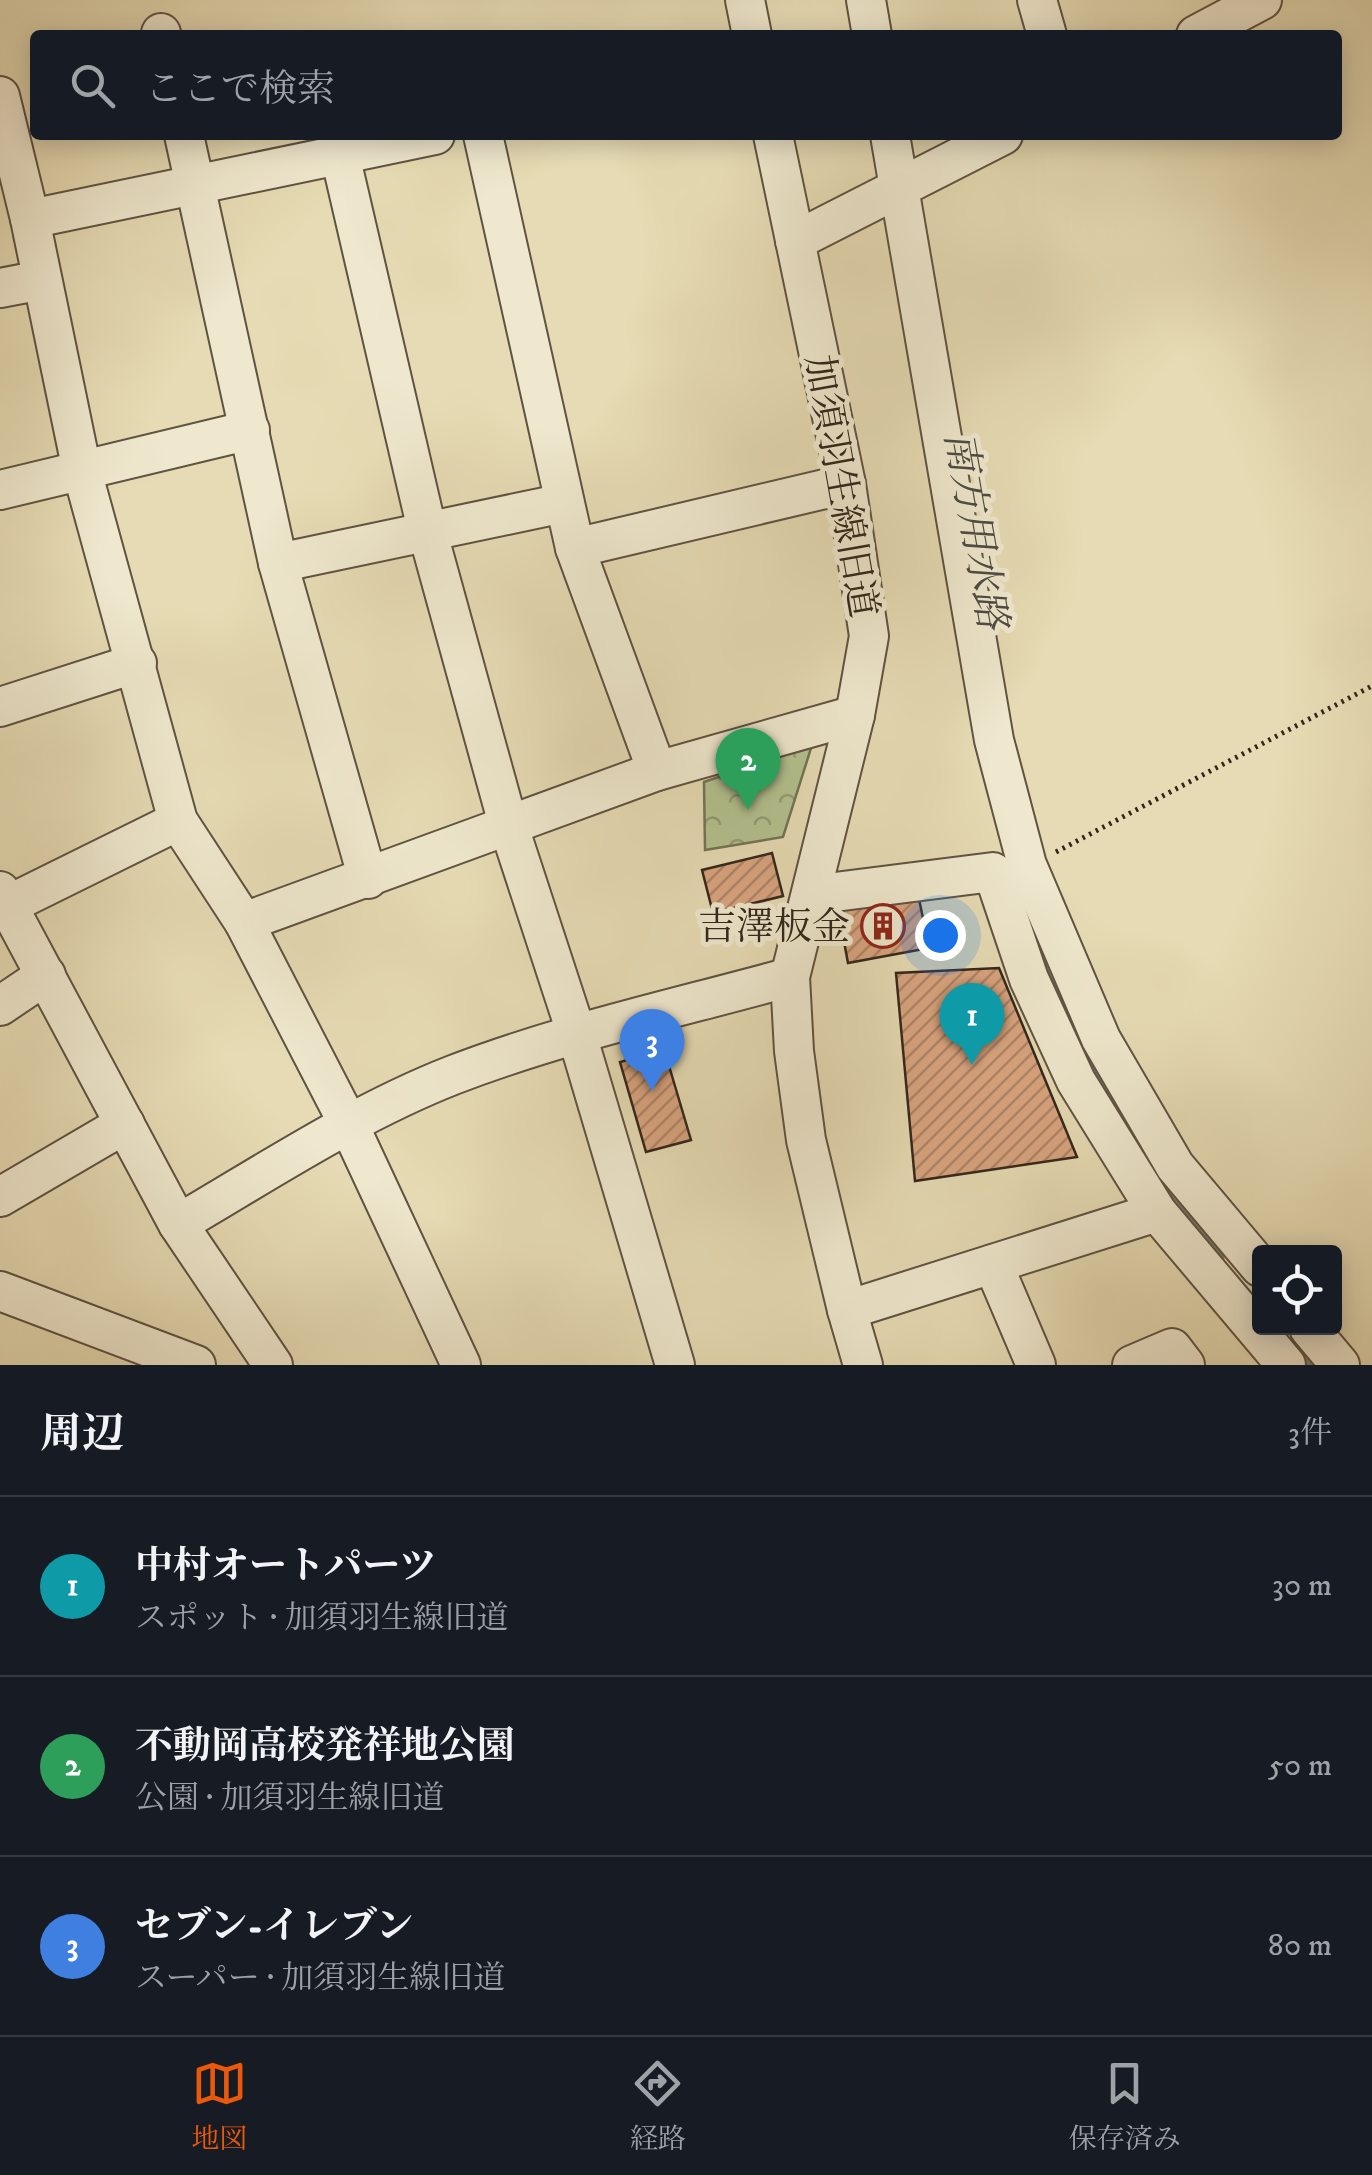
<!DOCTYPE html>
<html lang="ja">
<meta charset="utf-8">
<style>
:root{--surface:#171b24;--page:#242831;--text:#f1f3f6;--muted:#9ea1a6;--line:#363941;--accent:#ea580c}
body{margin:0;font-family:"IM FELL DW Pica","Noto Serif JP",serif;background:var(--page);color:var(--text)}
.controls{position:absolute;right:30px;bottom:30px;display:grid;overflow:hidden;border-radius:10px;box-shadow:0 5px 25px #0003}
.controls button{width:90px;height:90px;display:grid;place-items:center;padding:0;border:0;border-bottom:2px solid var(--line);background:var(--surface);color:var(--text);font:50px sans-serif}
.you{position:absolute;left:940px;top:935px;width:35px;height:35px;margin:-25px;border:8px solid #fff;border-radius:50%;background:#1a73e8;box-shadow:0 0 0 15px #1a73e833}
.badge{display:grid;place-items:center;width:65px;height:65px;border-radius:50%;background:var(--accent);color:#fff;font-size:32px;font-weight:700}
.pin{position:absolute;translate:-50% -82px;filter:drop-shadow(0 2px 5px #0008)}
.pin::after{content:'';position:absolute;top:52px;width:35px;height:30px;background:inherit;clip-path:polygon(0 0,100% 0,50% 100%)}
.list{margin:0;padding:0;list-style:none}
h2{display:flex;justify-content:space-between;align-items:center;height:130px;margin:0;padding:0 40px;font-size:42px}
h2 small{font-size:32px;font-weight:400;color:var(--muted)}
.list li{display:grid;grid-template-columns:65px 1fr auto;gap:30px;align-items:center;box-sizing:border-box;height:180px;padding:0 40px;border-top:2px solid var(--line)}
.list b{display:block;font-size:38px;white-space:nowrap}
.list p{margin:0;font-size:32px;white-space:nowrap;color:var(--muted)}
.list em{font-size:32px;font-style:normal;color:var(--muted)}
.icon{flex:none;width:55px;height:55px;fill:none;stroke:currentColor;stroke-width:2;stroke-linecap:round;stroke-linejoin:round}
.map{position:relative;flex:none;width:1372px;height:1365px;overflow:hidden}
.search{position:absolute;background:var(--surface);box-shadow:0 5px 25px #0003;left:30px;right:30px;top:30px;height:110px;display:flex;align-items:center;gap:25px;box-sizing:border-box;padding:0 35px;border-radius:10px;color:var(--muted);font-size:38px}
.sheet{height:670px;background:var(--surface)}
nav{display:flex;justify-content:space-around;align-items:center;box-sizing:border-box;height:140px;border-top:2px solid var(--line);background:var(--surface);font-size:28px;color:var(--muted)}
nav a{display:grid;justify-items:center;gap:5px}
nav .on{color:var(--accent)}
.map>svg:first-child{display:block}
</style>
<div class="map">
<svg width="1372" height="1365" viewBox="0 0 1372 1365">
<defs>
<pattern id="park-crowns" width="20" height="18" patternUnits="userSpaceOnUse" patternTransform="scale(2.5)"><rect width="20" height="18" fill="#b3c18f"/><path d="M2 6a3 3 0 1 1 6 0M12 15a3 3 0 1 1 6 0" fill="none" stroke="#929d74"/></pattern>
<pattern id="building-hatch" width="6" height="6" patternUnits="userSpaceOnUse" patternTransform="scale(2.5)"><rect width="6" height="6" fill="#d8a47f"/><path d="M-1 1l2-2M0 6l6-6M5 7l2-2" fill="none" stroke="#b08567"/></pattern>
</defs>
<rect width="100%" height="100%" fill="#e6dbb4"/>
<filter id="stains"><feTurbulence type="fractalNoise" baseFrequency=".002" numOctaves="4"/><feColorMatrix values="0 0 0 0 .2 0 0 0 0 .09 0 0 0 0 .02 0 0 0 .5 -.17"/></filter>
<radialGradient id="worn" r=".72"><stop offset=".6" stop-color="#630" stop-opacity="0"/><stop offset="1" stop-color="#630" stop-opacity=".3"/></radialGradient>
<polygon fill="url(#park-crowns)" stroke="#727456" stroke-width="2.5" points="812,745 783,837 705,850 704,782"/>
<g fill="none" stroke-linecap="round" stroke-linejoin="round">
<g stroke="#727e7a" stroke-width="9">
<polyline points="1034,936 1079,1041 1127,1129"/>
<polyline points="1158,1181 1220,1258"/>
<polyline points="1295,1348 1309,1365"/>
</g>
</g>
<g fill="url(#building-hatch)" stroke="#32261c" stroke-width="2.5">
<polygon points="772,853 783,896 713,913 702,870"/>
<polygon points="917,889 929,948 848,963 837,904"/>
<polygon points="999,968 1077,1157 915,1181 896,973"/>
<polygon points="664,1049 691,1140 646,1152 620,1062"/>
</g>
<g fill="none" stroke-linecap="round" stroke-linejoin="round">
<g stroke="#5f5342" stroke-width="42">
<g id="minor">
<polyline points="745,0 752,35"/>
<polyline points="866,0 872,35"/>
<polyline points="1037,0 1047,35"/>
<polyline points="161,33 161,35"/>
<polyline points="1196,35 1262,0"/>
<polyline points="0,96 30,219 82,471 178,821 244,922 349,1125 461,1365"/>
<polyline points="184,135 278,563 368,879"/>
<polyline points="483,135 575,548 657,771"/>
<polyline points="773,135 846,484 869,636 855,715 790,977 794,1051 806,1140 847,1310 863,1365"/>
<polyline points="890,135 994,740 1027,865 1101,1039 1175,1166 1260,1267"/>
<polyline points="340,155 427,530 508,824 577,1035 675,1365"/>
<polyline points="30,219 435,135"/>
<polyline points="795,241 1003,135"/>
<polyline points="0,288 42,280"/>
<polyline points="0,490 250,430"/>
<polyline points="575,548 846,484"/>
<polyline points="278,563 564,503"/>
<polyline points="0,707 137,663"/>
<polyline points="0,891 178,1224 273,1365"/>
<polyline points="811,895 993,872 1029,979 1076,1081 1157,1212 1286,1365"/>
<polyline points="0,909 178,821"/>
<polyline points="244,922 657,771 855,715"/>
<polyline points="0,1006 46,975"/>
<polyline points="0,1197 125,1124"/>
<path d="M 178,1224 C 267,1172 356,1113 453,1075 C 562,1033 678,1008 790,977"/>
<polyline points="993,1264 1036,1365"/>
<polyline points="0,1291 196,1365"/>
<polyline points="847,1310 1157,1212"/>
<polyline points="1309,1328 1340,1365"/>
<polyline points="1132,1365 1172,1348 1185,1365"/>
</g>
</g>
<polyline stroke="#32261c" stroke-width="5" stroke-dasharray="2.5 5" stroke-linecap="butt" points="1056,852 1372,686"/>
<use href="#minor" stroke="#efe8ce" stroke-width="38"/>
</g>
<defs>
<g id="building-ring" transform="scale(2.25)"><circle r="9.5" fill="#efe8ce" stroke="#8f2418" stroke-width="1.5"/><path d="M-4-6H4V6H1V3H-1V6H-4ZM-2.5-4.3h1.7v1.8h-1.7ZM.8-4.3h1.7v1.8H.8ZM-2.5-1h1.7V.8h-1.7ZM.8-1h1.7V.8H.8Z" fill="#8f2418"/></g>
</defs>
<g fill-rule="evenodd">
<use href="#building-ring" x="883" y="926"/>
</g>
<g text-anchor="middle" stroke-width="10" stroke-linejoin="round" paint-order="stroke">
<g font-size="38" fill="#32261c" stroke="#efe8ce">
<text transform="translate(842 486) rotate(80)" y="13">加須羽生線旧道</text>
</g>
<g font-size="38" fill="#32261c" stroke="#efe8ce" text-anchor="end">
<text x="850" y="939">吉澤板金</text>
</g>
<g font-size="40" font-style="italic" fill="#4c4a43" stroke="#efe8ce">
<text transform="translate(977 530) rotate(80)" y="14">南方用水路</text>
</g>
</g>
<rect width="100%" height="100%" filter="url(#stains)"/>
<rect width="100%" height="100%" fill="url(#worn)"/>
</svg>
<div class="controls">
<button><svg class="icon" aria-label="locate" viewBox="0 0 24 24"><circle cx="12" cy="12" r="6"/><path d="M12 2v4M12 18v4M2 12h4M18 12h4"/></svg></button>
</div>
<div class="you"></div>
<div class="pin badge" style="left:972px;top:1065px;background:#0f9aa8">1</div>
<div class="pin badge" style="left:748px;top:810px;background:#2e9e5b">2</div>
<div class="pin badge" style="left:652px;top:1091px;background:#3f7fe0">3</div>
<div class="search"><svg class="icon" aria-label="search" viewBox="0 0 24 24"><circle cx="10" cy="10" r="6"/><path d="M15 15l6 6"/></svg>ここで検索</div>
</div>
<section class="sheet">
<h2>周辺<small>3件</small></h2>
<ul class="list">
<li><span class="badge" style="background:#0f9aa8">1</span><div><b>中村オートパーツ</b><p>スポット · 加須羽生線旧道</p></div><em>30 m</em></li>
<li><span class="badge" style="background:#2e9e5b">2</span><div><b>不動岡高校発祥地公園</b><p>公園 · 加須羽生線旧道</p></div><em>50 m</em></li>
<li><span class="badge" style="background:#3f7fe0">3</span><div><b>セブン-イレブン</b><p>スーパー · 加須羽生線旧道</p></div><em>80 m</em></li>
</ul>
</section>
<nav>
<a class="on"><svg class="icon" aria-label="map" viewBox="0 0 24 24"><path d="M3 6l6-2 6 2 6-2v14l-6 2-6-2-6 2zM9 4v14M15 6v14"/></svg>地図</a>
<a><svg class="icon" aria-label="directions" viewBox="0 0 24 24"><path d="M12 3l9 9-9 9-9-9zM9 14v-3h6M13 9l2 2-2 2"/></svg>経路</a>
<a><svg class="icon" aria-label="saved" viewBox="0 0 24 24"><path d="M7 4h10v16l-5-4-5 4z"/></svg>保存済み</a>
</nav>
